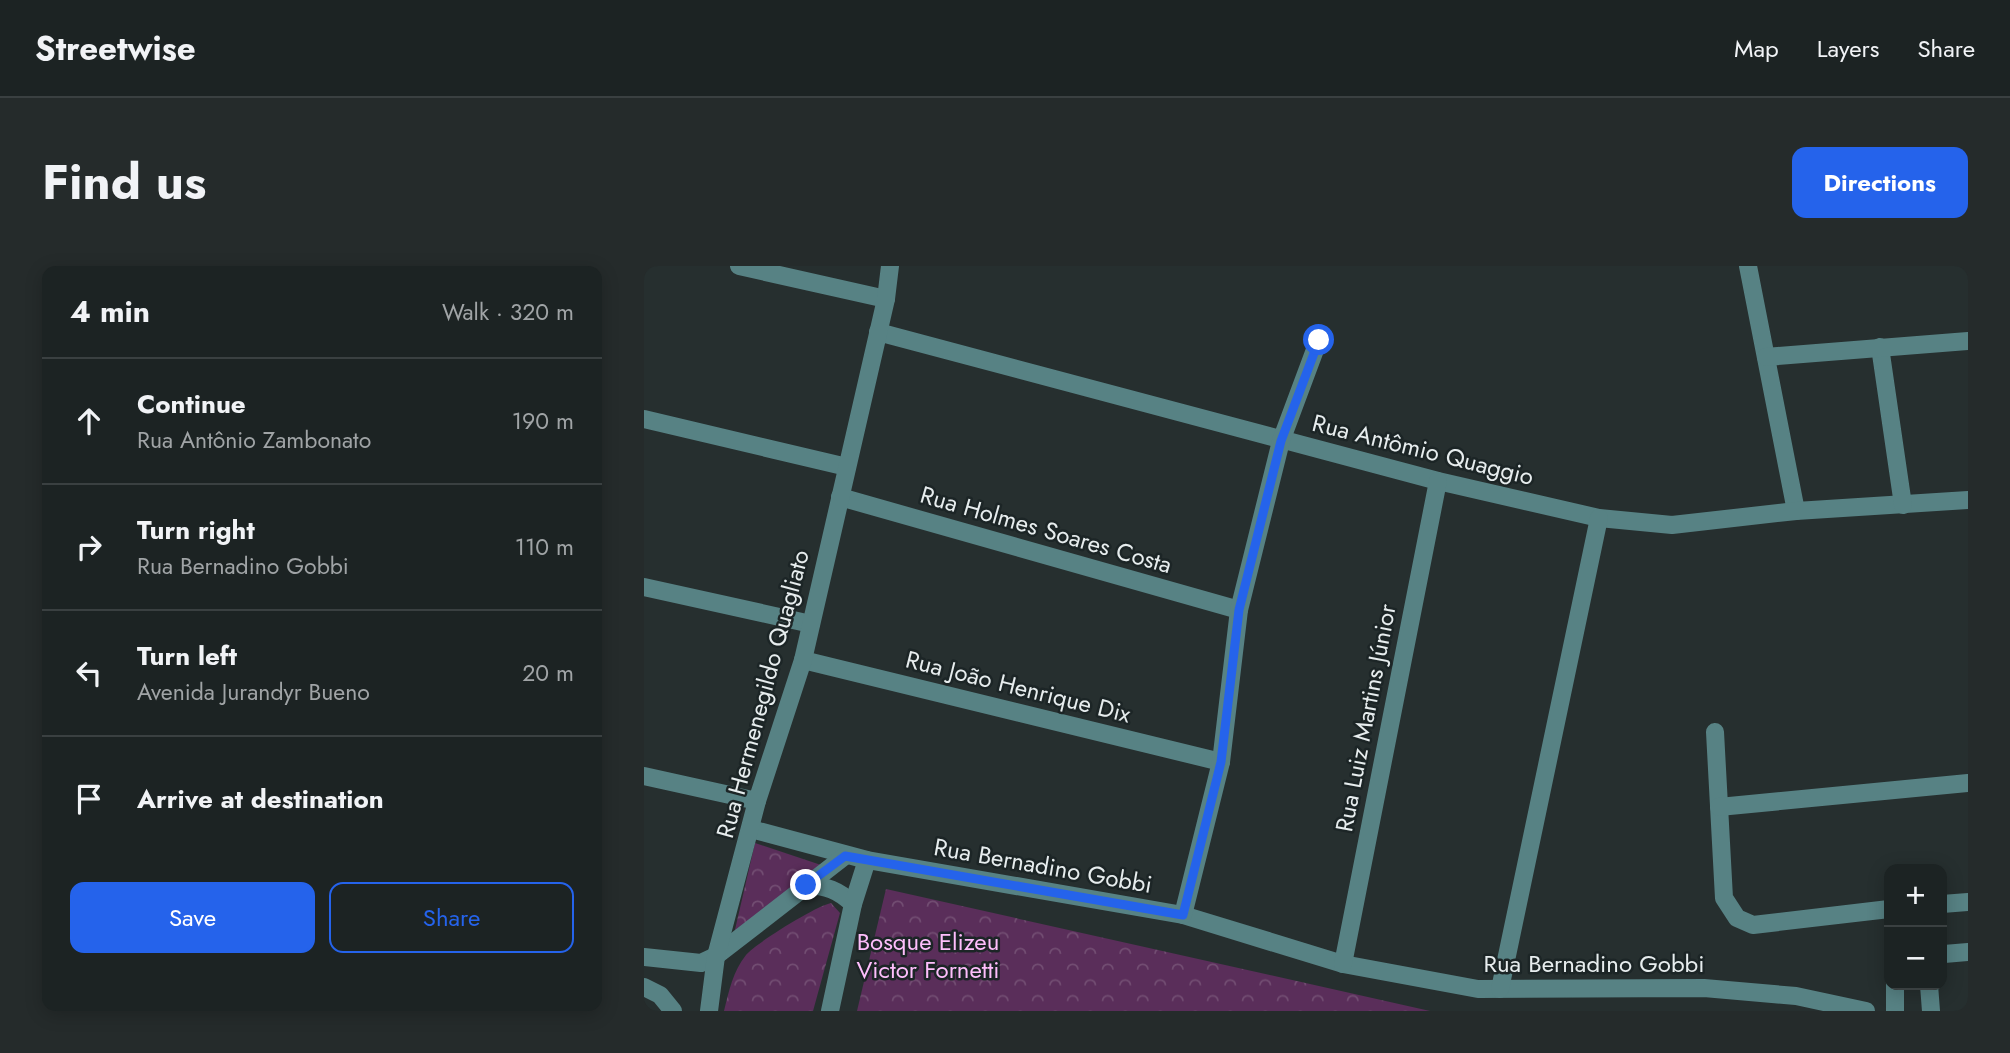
<!DOCTYPE html>
<meta charset="utf-8">
<style>
:root{--surface:#1c2323;--page:#252b2b;--text:#f1f3f6;--muted:#a0a4a6;--line:#3a4041;--accent:#2563eb}
body{margin:0;font-family:Jost,sans-serif;background:var(--page);color:var(--text)}
.controls{position:absolute;right:21px;bottom:21px;display:grid;overflow:hidden;border-radius:14px;box-shadow:0 4px 18px #0003}
.controls button{width:63px;height:63px;display:grid;place-items:center;padding:0;border:0;border-bottom:2px solid var(--line);background:var(--surface);color:var(--text);font:35px sans-serif}
.stop{position:absolute;width:21px;height:21px;margin:-16px;border:5px solid #2563eb;border-radius:50%;background:#fff}
.stop.end{background:#2563eb;border-color:#fff;box-shadow:0 2px 7px #0008}
.list{margin:0;padding:0;list-style:none}
h2{display:flex;justify-content:space-between;align-items:center;height:91px;margin:0;padding:0 28px;font-size:30px}
h2 small{font-size:23px;font-weight:400;color:var(--muted)}
.list li{display:grid;grid-template-columns:46px 1fr auto;gap:21px;align-items:center;box-sizing:border-box;height:126px;padding:0 28px;border-top:2px solid var(--line)}
.list b{display:block;font-size:26px;white-space:nowrap}
.list p{margin:0;font-size:23px;white-space:nowrap;color:var(--muted)}
.list em{font-size:23px;font-style:normal;color:var(--muted)}
.actions{display:flex;gap:14px;padding:21px 28px}
.actions a{flex:1;padding:16px 0;border:2px solid var(--accent);border-radius:14px;text-align:center;font-size:24px;color:var(--accent)}
.actions .main{background:var(--accent);color:#fff}
.icon{flex:none;width:38px;height:38px;fill:none;stroke:currentColor;stroke-width:2;stroke-linecap:round;stroke-linejoin:round}
.map{position:relative;flex:none;width:1324px;height:745px;overflow:hidden;border-radius:14px}
header{display:flex;align-items:center;gap:42px;box-sizing:border-box;height:98px;padding:0 35px;background:var(--surface);border-bottom:2px solid var(--line)}
header strong{font-size:33px}
nav{display:flex;gap:38px;margin-inline-start:auto;font-size:24px}
.intro{display:flex;align-items:center;justify-content:space-between;box-sizing:border-box;height:168px;padding:0 42px}
h1{margin:0;font-size:49px}
.button{padding:18px 32px;border-radius:14px;background:var(--accent);color:#fff;font-size:24px;font-weight:700}
main{display:flex;gap:42px;padding:0 42px}
aside{flex:1;background:var(--surface);border-radius:14px;box-shadow:0 4px 18px #0003}
.map>svg:first-child{display:block}
</style>
<header>
<strong>Streetwise</strong>
<nav><a>Map</a><a>Layers</a><a>Share</a></nav>
</header>
<div class="intro"><h1>Find us</h1><a class="button">Directions</a></div>
<main>
<aside>
<h2>4 min<small>Walk · 320 m</small></h2>
<ul class="list">
<li><svg class="icon" aria-label="ahead" viewBox="0 0 24 24"><path d="M12 20V5M6 11l6-6 6 6"/></svg><div><b>Continue</b><p>Rua Antônio Zambonato</p></div><em>190 m</em></li>
<li><svg class="icon" aria-label="right" viewBox="0 0 24 24"><path d="M7 20v-9h11M14 6l5 5-5 5"/></svg><div><b>Turn right</b><p>Rua Bernadino Gobbi</p></div><em>110 m</em></li>
<li><svg class="icon" aria-label="left" viewBox="0 0 24 24"><path d="M17 20v-9H6M10 6l-5 5 5 5"/></svg><div><b>Turn left</b><p>Avenida Jurandyr Bueno</p></div><em>20 m</em></li>
<li><svg class="icon" aria-label="arrive" viewBox="0 0 24 24"><path d="M6 21V4h12l-3 4 3 4H6"/></svg><div><b>Arrive at destination</b></div></li>
</ul>
<div class="actions"><a class="main">Save</a><a>Share</a></div>
</aside>
<div class="map">
<svg width="1324" height="745" viewBox="0 0 1324 745">
<defs>
<pattern id="park-crowns" width="20" height="18" patternUnits="userSpaceOnUse" patternTransform="scale(1.75)"><rect width="20" height="18" fill="#5a2e5a"/><path d="M2 6a3 3 0 1 1 6 0M12 15a3 3 0 1 1 6 0" fill="none" stroke="#724d72"/></pattern>
</defs>
<rect width="100%" height="100%" fill="#262f2f"/>
<g fill="url(#park-crowns)">
<polygon points="111,577 177,599 90,668"/>
<polygon points="242,623 786,745 213,745"/>
<path d="M 187,637 L 196,647 L 169,745 L 80,745 C 85,725 89,705 102,689 C 112,677 172,640 187,637 Z"/>
</g>
<g fill="none" stroke-linecap="round" stroke-linejoin="round">
<g stroke="#578284" stroke-width="18">
<polyline points="95,0 242,33"/>
<polyline points="1104,0 1152,245"/>
<polyline points="234,66 794,215 955,252 1028,259 1152,245 1324,234"/>
<polyline points="1236,81 1259,239"/>
<polyline points="1122,91 1324,75"/>
<polyline points="0,153 203,201"/>
<polyline points="196,231 595,344"/>
<polyline points="0,321 167,358"/>
<polyline points="159,394 577,496"/>
<polyline points="1071,466 1080,632 1093,652 1109,659 1245,643"/>
<polyline points="0,510 113,535"/>
<polyline points="1075,541 1324,517"/>
<polyline points="107,563 223,594 539,649 699,698 834,723 1060,722 1152,730 1222,745"/>
<path d="M 162,619 C 183,620 194,624 209,638"/>
<polyline points="1298,638 1324,636"/>
<polyline points="539,649 577,496 595,344 637,175 675,73"/>
<polyline points="1300,688 1324,686"/>
<polyline points="0,691 57,697 72,690 201,590"/>
<polyline points="699,698 794,215"/>
<polyline points="1285,719 1287,745"/>
<polyline points="0,721 16,729 29,745"/>
<polyline points="856,723 955,252"/>
<polyline points="65,745 72,690 113,535 159,394 242,33 246,0"/>
<polyline points="186,745 209,638 223,594"/>
<polyline points="1251,745 1251,719"/>
</g>
</g>
<g fill="none" stroke-linecap="round" stroke-linejoin="round">
<polyline stroke="#2563eb" stroke-width="9" points="162,619 201,590 539,649 577,496 595,344 637,175 675,74"/>
</g>
<g text-anchor="middle" stroke-width="5" stroke-linejoin="round" paint-order="stroke">
<g font-size="24" fill="#e7edee" stroke="#1c2526">
<text transform="translate(779 184) rotate(14)" y="8">Rua Antômio Quaggio</text>
<text transform="translate(402 264) rotate(16)" y="8">Rua Holmes Soares Costa</text>
<text transform="translate(374 421) rotate(14)" y="8">Rua João Henrique Dix</text>
<text transform="translate(119 428) rotate(-75)" y="8">Rua Hermenegildo Quagliato</text>
<text transform="translate(722 452) rotate(-79)" y="8">Rua Luiz Martins Júnior</text>
<text transform="translate(399 600) rotate(10)" y="8">Rua Bernadino Gobbi</text>
<text x="950" y="706">Rua Bernadino Gobbi</text>
</g>
<g font-size="24" fill="#febefc" stroke="#1c2526">
<text x="284" y="684">Bosque Elizeu<tspan x="284" dy="28">Victor Fornetti</tspan></text>
</g>
</g>
</svg>
<div class="controls">
<button>+</button>
<button>−</button>
</div>
<div class="stop" style="left:675px;top:74px"></div>
<div class="stop end" style="left:162px;top:619px"></div>
</div>
</main>
